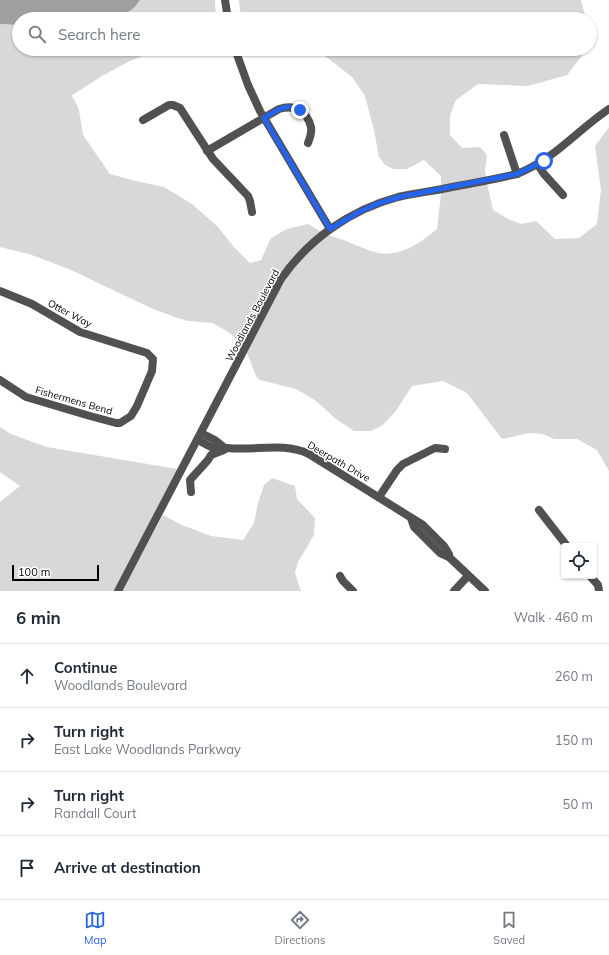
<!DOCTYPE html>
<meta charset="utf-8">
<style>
:root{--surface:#fff;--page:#f2f2f3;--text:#1f2937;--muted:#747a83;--line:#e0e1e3;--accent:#2563eb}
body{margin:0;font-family:Mulish,sans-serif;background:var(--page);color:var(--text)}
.controls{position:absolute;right:12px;bottom:12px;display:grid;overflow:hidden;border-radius:4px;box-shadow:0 1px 3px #0004}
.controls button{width:36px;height:36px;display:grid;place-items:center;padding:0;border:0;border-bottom:1px solid var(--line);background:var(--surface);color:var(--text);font:20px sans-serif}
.scale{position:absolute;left:12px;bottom:10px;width:87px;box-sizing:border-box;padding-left:4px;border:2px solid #000;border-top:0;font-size:11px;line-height:14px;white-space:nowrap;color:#000;-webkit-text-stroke:3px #fff;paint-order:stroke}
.stop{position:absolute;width:12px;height:12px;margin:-9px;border:3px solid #2563eb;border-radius:50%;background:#fff}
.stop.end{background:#2563eb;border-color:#fff;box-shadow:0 1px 4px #0008}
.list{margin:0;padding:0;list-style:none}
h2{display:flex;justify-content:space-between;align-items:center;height:52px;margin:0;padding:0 16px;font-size:17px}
h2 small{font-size:13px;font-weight:400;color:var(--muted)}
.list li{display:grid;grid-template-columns:26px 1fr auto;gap:12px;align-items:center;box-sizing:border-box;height:64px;padding:0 16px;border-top:1px solid var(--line)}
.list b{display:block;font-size:15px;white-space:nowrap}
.list p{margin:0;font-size:13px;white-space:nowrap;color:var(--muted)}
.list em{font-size:13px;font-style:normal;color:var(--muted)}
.icon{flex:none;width:22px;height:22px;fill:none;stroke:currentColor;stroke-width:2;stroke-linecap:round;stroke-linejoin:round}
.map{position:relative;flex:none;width:609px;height:591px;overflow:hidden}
.search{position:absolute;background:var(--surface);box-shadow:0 1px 3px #0004;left:12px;right:12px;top:12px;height:44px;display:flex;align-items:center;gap:10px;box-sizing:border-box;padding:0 14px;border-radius:22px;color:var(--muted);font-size:15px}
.sheet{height:308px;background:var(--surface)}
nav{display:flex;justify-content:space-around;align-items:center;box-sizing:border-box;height:56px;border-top:1px solid var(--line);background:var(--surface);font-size:11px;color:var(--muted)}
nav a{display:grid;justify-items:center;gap:2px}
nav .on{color:var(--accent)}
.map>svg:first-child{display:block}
</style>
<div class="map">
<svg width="609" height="591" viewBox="0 0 609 591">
<rect width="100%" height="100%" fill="#fff"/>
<g fill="#d8d8d8">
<path d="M 140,0 L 215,0 L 216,19 L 107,19 C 120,9 127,20 140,0 Z"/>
<polygon points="239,0 581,0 586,19 243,19 240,10"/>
<polygon points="0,24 19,25 19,49 55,49 59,51 82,49 161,49 130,61 102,76 71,96 74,99 79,110 83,135 110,174 136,181 164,187 192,204 218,227 233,246 250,263 261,260 271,238 287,229 308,224 321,232 307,244 243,346 231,334 213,323 188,321 178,318 153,309 69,269 29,254 0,247"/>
<polygon points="259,49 585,49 581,57 567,75 528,86 478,84 456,100 450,115 450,135 462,148 480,147 487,155 485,170 486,177 441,186 441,176 424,160 407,169 394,169 385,165 379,157 374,130 365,96 352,77 316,49 279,56"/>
<path d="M 609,127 L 609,471 L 597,450 L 577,439 L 554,439 L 543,434 L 529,433 L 502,439 L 467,393 L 443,381 L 412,386 L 395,412 L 383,425 L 371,431 L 354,431 L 336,419 L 316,401 L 296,389 L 260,380 L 256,376 L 247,353 L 284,281 C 296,264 311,249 327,235 C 345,239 358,247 374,252 C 398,259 420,243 437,229 L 441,193 L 487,183 L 493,210 L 508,219 L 521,224 L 536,221 L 555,239 L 579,238 L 597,224 L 601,190 L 595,146 Z"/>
<polygon points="0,427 11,434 47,447 177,469 114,591 0,591 0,502 20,486 0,472"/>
<polygon points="272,478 295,486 297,499 315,518 314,535 298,562 295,573 301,591 122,591 163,515 182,525 211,536 243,540 254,523 258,503 264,485"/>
</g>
<path fill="#9f9f9f" d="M 0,0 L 140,0 C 127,20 120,9 107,19 L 19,19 L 19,25 L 0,24 Z"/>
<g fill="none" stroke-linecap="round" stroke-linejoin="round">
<g stroke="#515151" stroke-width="8">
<polyline points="225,0 228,19"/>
<polyline points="235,49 248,85 260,111 330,229"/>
<polyline points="143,120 169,105 173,105 180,108 213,159 248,196 250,201 252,212"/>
<polyline points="504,135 517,174"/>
<path d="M 207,151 L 279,109 C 295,104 307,111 311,127 C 312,133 310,138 308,143"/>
<polyline points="538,165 544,174 563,195"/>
<polyline points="0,291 32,304 80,332 147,353 153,359 152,371 137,406 131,416 120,423 116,423 90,416 26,397 0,380"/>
<polyline points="201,433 215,440 225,448"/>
<path d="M 198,440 C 204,443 211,448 217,449 C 221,449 223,448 227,448 C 255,451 283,442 309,454 L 423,525 L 444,546 L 449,554 L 449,557"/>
<polyline points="191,492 190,480 208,460 211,455 224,450"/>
<polyline points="379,497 397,470 403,464 435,448 445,449"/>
<polyline points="539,510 567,546"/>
<polyline points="411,518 414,527 440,553 449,557 485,591"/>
<polyline points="340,576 343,581 353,591"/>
<polyline points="590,576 598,585 599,591"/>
<path d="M 118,591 L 281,279 C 309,239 350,210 398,197 C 415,193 434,191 452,187 C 474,183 495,179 517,174 C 555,159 576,131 609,109"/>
<polyline points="454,591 468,576"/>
</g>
</g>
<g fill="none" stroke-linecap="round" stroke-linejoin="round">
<path stroke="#2563eb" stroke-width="5" d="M 300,110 C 287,102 276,111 264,118 L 330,229 L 359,212 L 377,204 L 399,197 L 517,174 L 544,161"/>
</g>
<g text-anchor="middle" stroke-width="3" stroke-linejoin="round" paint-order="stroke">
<g font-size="10" fill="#000" stroke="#fff">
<text transform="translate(70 313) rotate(28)" y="4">Otter Way</text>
<text transform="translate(252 315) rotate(-62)" y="4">Woodlands Boulevard</text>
<text transform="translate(74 400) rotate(16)" y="4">Fishermens Bend</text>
<text transform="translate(339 461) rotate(30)" y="4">Deerpath Drive</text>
</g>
</g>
</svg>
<div class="controls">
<button><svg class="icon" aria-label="locate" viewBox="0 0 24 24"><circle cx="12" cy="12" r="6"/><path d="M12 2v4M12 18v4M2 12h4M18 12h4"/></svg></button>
</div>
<div class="scale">100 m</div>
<div class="stop" style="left:544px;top:161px"></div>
<div class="stop end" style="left:300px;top:110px"></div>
<div class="search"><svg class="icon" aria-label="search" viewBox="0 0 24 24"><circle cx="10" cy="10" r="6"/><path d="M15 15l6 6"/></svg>Search here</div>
</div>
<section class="sheet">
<h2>6 min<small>Walk · 460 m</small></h2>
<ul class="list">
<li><svg class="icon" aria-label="ahead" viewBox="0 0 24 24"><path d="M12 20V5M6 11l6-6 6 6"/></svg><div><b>Continue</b><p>Woodlands Boulevard</p></div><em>260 m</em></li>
<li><svg class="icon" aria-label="right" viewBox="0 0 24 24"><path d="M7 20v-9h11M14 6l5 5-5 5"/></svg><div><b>Turn right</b><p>East Lake Woodlands Parkway</p></div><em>150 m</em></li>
<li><svg class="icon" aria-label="right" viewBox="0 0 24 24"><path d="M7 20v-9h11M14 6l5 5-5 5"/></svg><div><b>Turn right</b><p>Randall Court</p></div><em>50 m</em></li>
<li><svg class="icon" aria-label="arrive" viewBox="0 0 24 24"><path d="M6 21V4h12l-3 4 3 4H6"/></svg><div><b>Arrive at destination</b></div></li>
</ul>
</section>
<nav>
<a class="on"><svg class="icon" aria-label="map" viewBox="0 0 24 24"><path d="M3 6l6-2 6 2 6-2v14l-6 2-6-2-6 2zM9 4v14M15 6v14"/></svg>Map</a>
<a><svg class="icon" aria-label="directions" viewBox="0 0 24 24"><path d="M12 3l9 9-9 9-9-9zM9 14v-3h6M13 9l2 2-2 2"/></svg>Directions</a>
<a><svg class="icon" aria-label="saved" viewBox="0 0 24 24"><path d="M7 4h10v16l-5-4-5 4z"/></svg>Saved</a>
</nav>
